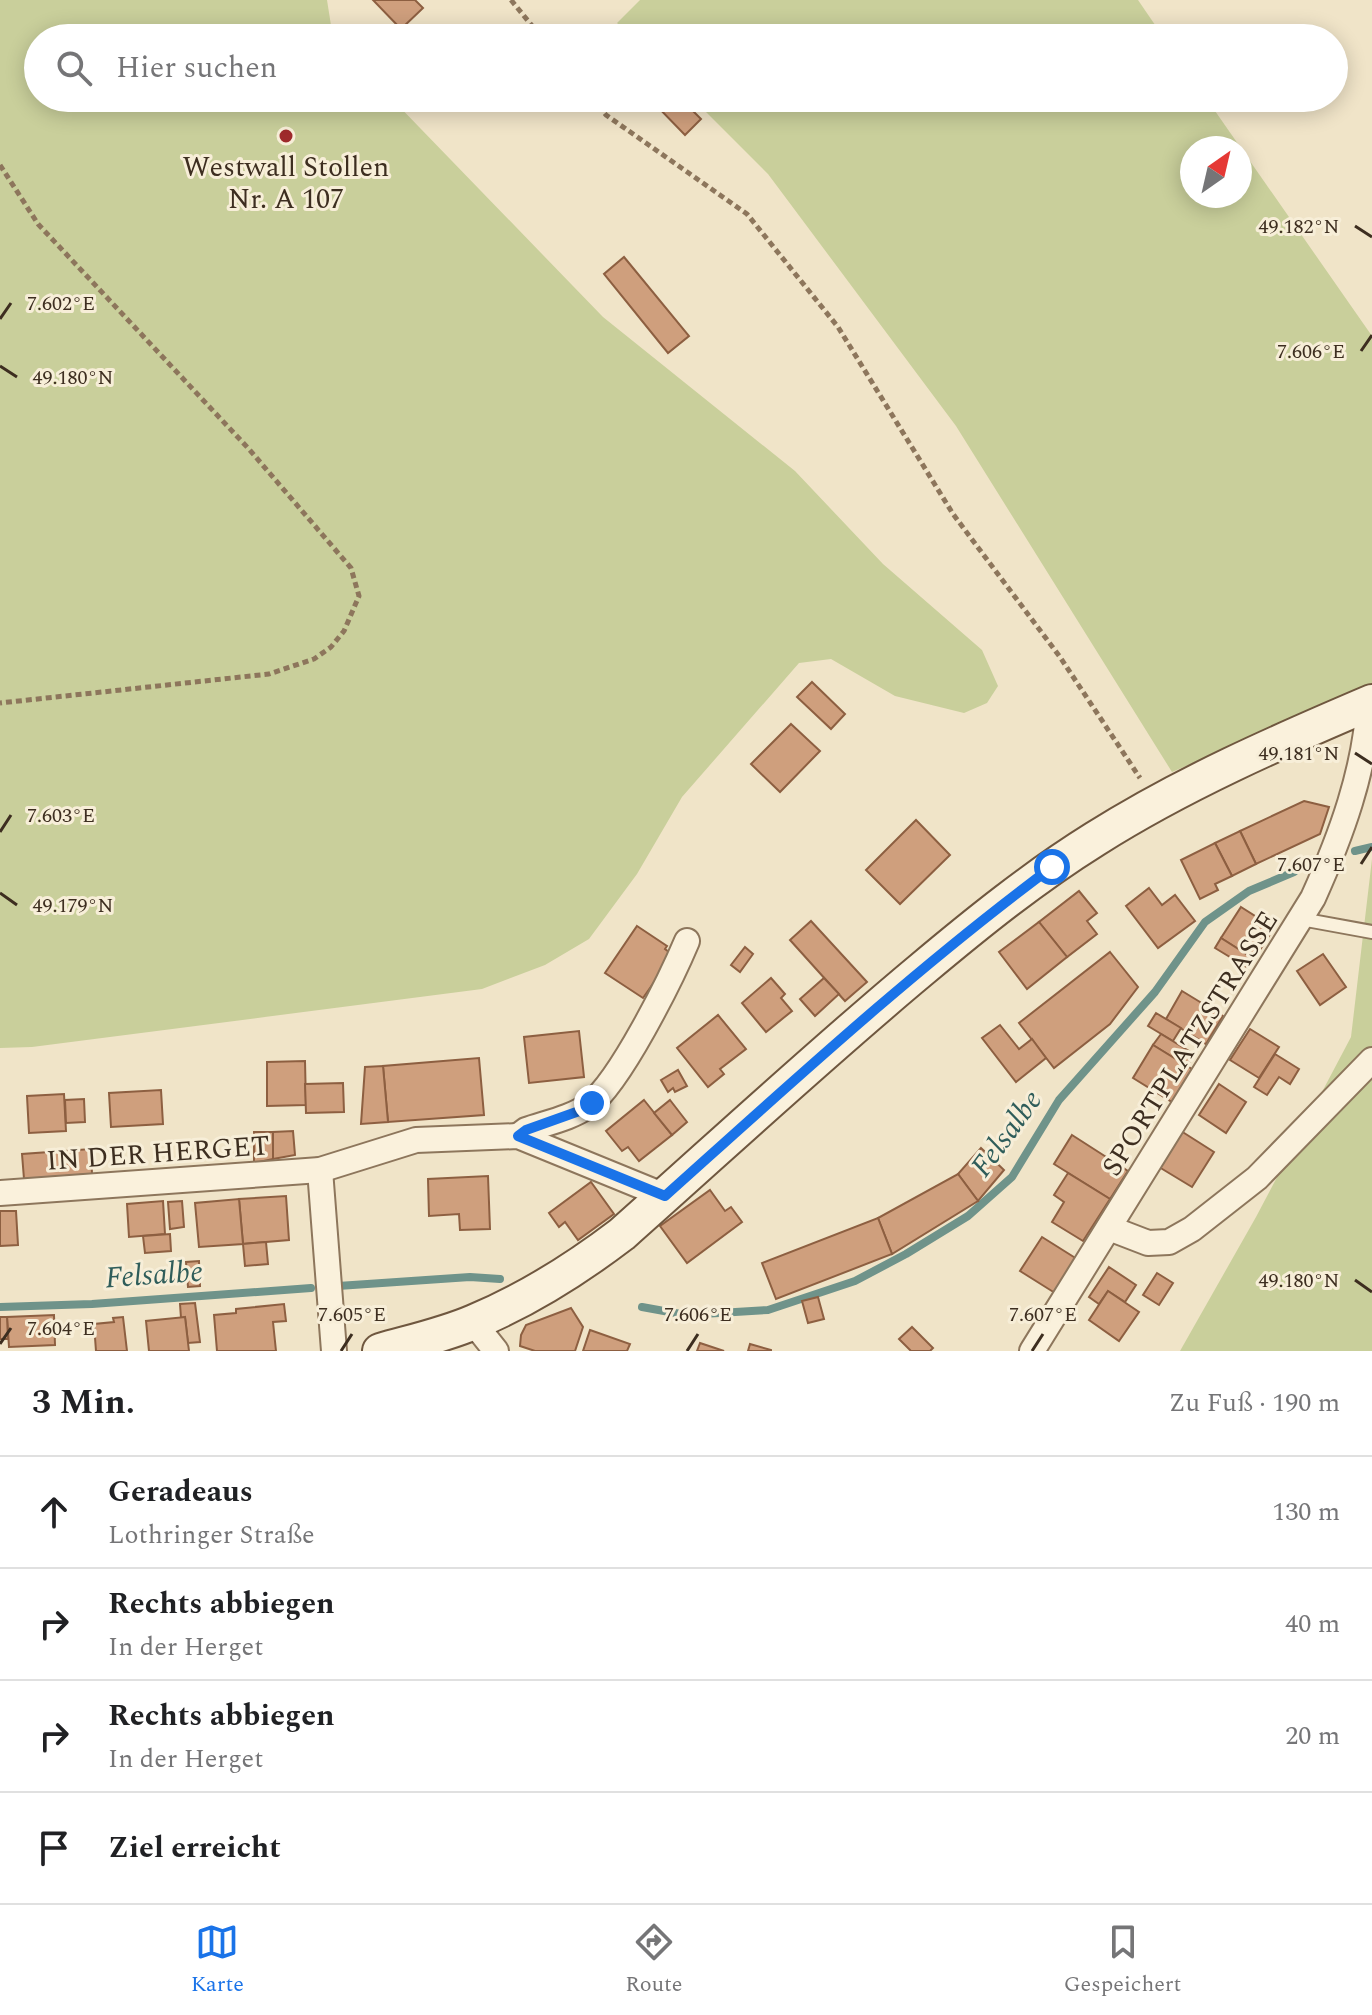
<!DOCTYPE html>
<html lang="de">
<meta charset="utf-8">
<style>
:root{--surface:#fff;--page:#f6f6f6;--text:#202124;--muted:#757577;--line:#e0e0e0;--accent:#1a73e8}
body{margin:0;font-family:Spectral,serif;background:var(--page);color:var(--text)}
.compass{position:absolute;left:1180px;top:136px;width:72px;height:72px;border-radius:50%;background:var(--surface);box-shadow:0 4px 20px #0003;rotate:34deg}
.stop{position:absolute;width:24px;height:24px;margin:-18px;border:6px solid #1a73e8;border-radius:50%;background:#fff}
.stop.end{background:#1a73e8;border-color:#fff;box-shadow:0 2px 8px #0008}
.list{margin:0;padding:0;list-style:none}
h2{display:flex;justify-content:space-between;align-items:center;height:104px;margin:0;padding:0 32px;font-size:34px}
h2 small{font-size:26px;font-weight:400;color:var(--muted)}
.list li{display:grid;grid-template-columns:52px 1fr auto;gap:24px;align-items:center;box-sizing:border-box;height:112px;padding:0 32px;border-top:2px solid var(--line)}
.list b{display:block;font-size:30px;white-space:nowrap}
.list p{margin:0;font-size:26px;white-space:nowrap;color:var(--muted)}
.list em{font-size:26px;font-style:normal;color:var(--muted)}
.icon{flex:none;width:44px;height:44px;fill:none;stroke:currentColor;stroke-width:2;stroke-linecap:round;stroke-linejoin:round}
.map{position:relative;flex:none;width:1372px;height:1351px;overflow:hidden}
.search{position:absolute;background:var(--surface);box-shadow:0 4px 20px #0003;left:24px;right:24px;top:24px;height:88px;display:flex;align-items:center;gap:20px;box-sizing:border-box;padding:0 28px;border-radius:44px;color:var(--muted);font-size:30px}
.sheet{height:552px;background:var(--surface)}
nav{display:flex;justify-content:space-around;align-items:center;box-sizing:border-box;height:112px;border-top:2px solid var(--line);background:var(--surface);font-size:22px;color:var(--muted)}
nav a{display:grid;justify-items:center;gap:4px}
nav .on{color:var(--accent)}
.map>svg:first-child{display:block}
</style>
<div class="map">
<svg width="1372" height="1351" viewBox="0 0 1372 1351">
<rect width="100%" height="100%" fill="#f0e4c8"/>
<g fill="#c9cf9b" fill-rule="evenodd">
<polygon points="0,0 327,0 333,38 38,38 38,98 391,98 603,317 795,471 883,564 982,650 998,686 987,703 964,713 895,696 831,659 799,663 682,797 637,874 589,939 545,965 482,989 32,1047 0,1048"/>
<polygon points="640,0 1138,0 1164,38 632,38 617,23"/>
<path d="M 692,98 L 1206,98 L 1372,336 L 1372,686 L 1172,772 L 956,426 L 768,174 ZM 1192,148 L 1240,148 L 1240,196 L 1192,196 Z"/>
<polygon points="1372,859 1372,1351 1180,1351 1256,1217 1351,1037"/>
</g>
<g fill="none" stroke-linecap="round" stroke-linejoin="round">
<g stroke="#6f938a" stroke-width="8">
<polyline points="1355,851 1372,847"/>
<polyline points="338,1286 470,1277 500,1279"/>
<polyline points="0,1307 92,1304 311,1288"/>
<polyline points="642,1307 686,1315 768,1310 855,1281 906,1254 968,1216 1012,1177 1059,1100 1155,992 1205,922 1249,891 1294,872"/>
</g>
</g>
<g fill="#cf9f7d" stroke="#8d5f41" stroke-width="2">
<polygon points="373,0 415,0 423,8 401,29"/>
<polygon points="680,98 701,119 685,135 650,99"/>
<polygon points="624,257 689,336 668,353 604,274"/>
<polygon points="812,682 845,714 831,729 797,697"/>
<polygon points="791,724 820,751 780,792 751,764"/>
<polygon points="1304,801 1329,807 1320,834 1256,864 1240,831"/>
<polygon points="916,820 950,855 900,904 866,870"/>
<polygon points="1240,831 1256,864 1232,876 1215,843"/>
<polygon points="1215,843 1232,876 1215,884 1218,890 1200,899 1181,860"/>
<polygon points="1149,888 1162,905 1175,895 1195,921 1158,948 1126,906"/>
<polygon points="1079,891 1097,913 1087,921 1097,934 1067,957 1039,922"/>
<polygon points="1241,907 1274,928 1254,959 1221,938"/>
<polygon points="811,921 867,982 845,1001 790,940"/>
<polygon points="1039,922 1067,957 1027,989 999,952"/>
<polygon points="637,926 667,946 665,949 673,955 643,998 605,973"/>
<polygon points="1221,938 1254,959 1248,968 1215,948"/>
<polygon points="745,947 753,954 740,972 731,965"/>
<polygon points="1110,952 1138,987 1110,1024 1054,1068 1019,1023"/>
<polygon points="1323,954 1346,987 1320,1005 1297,971"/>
<polygon points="771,978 785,994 781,998 792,1011 766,1032 742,1003"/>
<polygon points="824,978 839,994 815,1016 800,999"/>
<polygon points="1182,991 1223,1016 1206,1044 1166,1019"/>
<polygon points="1156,1013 1181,1028 1173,1041 1148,1026"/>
<polygon points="718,1015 746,1049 720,1069 724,1074 708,1087 677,1048"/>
<polygon points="1000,1025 1019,1049 1032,1039 1046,1058 1016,1082 982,1038"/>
<polygon points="1250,1029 1279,1047 1259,1078 1230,1060"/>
<polygon points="579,1031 584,1077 529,1083 524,1037"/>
<polygon points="1161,1034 1194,1054 1187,1066 1153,1045"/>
<polygon points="1153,1045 1192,1069 1172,1102 1133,1078"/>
<polygon points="1275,1054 1299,1069 1290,1084 1279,1077 1267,1095 1254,1087"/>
<polygon points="479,1058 484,1115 388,1122 383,1066"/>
<polygon points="305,1061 306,1105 267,1106 267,1062"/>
<polygon points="383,1066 388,1122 361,1124 365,1067"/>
<polygon points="678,1070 687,1086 675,1092 673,1088 668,1092 661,1080"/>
<polygon points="343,1083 344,1112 306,1113 305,1084"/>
<polygon points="1219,1084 1246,1102 1226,1133 1199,1115"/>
<polygon points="161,1090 163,1124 111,1127 109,1093"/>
<polygon points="64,1094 66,1131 29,1133 27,1096"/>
<polygon points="84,1099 85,1122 66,1123 65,1100"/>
<polygon points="644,1100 672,1135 639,1161 628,1147 622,1151 606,1131"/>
<polygon points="670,1100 687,1122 672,1135 654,1113"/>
<polygon points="293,1131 295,1155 273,1159 273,1132"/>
<polygon points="1181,1131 1214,1152 1192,1187 1159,1167"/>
<polygon points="254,1132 273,1132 273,1159 254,1163"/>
<polygon points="1072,1135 1128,1171 1110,1199 1054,1164"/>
<polygon points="981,1148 1004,1170 978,1201 958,1174"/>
<polygon points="91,1149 92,1174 24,1179 22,1154"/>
<polygon points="1068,1173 1110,1199 1083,1241 1052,1222 1064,1202 1054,1195"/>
<polygon points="958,1174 978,1201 892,1254 878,1218"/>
<polygon points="488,1176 490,1229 460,1230 459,1214 429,1216 428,1179"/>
<polygon points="591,1182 614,1214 578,1240 565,1222 559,1227 549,1213"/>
<polygon points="710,1190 725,1211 731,1207 742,1222 687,1263 660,1226"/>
<polygon points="286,1196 289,1240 243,1244 239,1199"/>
<polygon points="239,1199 243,1244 199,1247 195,1203"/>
<polygon points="163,1201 165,1234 129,1237 127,1204"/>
<polygon points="182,1201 184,1227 170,1229 168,1202"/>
<polygon points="0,1211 16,1211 18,1245 0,1246"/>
<polygon points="878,1218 892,1254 776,1299 762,1263"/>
<polygon points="170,1234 171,1251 145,1253 143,1236"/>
<polygon points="1042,1237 1077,1259 1055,1293 1020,1271"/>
<polygon points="266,1242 268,1264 245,1266 243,1244"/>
<polygon points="199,1261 200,1286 188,1287 186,1262"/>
<polygon points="1109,1267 1136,1285 1125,1302 1108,1291 1099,1304 1089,1297"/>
<polygon points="1157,1273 1173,1283 1159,1305 1143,1295"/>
<polygon points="1108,1291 1139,1312 1119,1341 1089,1320"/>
<polygon points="818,1297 824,1319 808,1323 802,1301"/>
<polygon points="195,1303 200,1342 188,1343 185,1317 181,1318 180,1304"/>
<polygon points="284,1304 286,1321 273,1322 276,1351 217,1351 214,1315 236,1313 236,1309"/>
<polygon points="571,1308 583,1327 575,1351 535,1351 520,1346 521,1335 526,1325"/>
<polygon points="54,1315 55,1345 9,1347 7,1317"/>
<polygon points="0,1317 7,1317 8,1339 0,1339"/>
<polygon points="123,1317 127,1351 96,1351 94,1324 114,1322 113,1318"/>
<polygon points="185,1317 189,1351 149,1351 146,1321"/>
<polygon points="912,1327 933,1348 930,1351 911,1351 899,1339"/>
<polygon points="590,1330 630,1344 627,1351 583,1351"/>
<polygon points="700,1343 724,1351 697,1351"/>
<polygon points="750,1344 771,1350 771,1351 748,1351"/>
</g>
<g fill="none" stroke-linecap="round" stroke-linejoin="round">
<g stroke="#8d765c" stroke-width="16">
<polyline id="lane" points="1301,919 1372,932"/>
</g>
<g stroke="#8d765c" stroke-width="28">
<g id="street">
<path d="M 518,1136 L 526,1130 C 546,1123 572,1118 589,1105 C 620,1082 671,979 687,941"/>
<polyline points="320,1170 334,1351"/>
<polyline points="0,1193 320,1170 416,1140 518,1136 665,1196"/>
<polyline points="1109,1228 1148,1243 1169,1242 1192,1229 1257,1178 1372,1060"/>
<polyline points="473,1322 496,1351"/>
<path d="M 1032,1351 L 1313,898 C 1341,836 1365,771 1369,703"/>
</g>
</g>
<g stroke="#6f573f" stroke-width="38">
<path id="secondary" d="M 380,1351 C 411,1342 444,1335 474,1322 C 527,1300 576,1269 622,1234 C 721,1146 819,1055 921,970 C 977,923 1034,877 1095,839 C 1182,784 1278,742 1372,702"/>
</g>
<g stroke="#8d765c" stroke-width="5" stroke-dasharray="6 4" stroke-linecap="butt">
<polyline points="511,0 542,38"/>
<polyline points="592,98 606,115 747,214 838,327 953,514 1060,657 1140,778"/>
<polyline points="0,165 38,224 248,448 351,568 359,596 344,631 331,647 314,659 269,674 0,703"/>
</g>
<use href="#lane" stroke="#faf1dc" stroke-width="12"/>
<use href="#street" stroke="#faf1dc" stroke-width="24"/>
<use href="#secondary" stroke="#faf1dc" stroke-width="34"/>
</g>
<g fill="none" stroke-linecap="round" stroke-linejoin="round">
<path stroke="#1a73e8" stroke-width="10" d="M 592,1103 L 582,1110 L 526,1130 L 518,1136 L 665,1196 C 791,1083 916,968 1052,867"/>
</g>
<path fill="none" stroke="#3d2e20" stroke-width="3" d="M 1355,226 L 1372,237M 0,319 L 11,303M 1361,351 L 1372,335M 0,366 L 17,377M 1355,753 L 1372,764M 0,832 L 11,815M 1361,864 L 1372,847M 0,893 L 17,905M 1355,1280 L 1372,1292M 0,1344 L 11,1328M 341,1351 L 352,1334M 687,1351 L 698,1334M 1032,1351 L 1043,1334"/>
<circle fill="#9e2a2b" stroke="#f7eed8" stroke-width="3" cx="286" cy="136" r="8"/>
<g text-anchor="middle" stroke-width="6" stroke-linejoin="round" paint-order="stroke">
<g font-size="28" fill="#3d2e20" stroke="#f7eed8">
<text x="286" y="176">Westwall Stollen<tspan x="286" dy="32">Nr. A 107</tspan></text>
</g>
<g font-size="28" fill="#3d2e20" stroke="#f7eed8">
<text transform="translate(1189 1043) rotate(-58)" y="10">SPORTPLATZSTRASSE</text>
<text transform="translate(158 1152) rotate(-4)" y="10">IN DER HERGET</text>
</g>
<g font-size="30" font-style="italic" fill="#2f5d5a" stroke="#f7eed8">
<text transform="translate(1006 1133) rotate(-54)" y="10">Felsalbe</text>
<text transform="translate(154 1274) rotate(-4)" y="10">Felsalbe</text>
</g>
</g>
<g font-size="20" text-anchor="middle" fill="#3d2e20" stroke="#f7eed8" stroke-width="6" stroke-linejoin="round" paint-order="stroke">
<text x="1299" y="233">49.182°N</text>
<text x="61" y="310">7.602°E</text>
<text x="1311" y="358">7.606°E</text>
<text x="73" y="384">49.180°N</text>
<text x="1299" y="760">49.181°N</text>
<text x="61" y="822">7.603°E</text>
<text x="1311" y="871">7.607°E</text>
<text x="73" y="912">49.179°N</text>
<text x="1299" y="1287">49.180°N</text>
<text x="352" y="1321">7.605°E</text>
<text x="698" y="1321">7.606°E</text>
<text x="1043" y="1321">7.607°E</text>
<text x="61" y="1335">7.604°E</text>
</g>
</svg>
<svg class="compass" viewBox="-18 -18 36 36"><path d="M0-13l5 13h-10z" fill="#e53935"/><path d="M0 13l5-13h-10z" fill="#757577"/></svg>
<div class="stop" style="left:1052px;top:867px"></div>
<div class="stop end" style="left:592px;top:1103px"></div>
<div class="search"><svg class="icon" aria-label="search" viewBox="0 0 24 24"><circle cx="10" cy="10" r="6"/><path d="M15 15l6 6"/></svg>Hier suchen</div>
</div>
<section class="sheet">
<h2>3 Min.<small>Zu Fuß · 190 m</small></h2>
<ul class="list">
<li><svg class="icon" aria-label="ahead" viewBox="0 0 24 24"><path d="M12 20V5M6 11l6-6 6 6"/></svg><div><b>Geradeaus</b><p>Lothringer Straße</p></div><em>130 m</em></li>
<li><svg class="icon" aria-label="right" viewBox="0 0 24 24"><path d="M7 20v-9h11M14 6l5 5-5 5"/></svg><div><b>Rechts abbiegen</b><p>In der Herget</p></div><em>40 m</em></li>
<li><svg class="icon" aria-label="right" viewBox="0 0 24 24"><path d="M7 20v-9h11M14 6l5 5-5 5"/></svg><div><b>Rechts abbiegen</b><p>In der Herget</p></div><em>20 m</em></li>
<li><svg class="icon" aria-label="arrive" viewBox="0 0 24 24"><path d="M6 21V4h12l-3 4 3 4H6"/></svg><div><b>Ziel erreicht</b></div></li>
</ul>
</section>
<nav>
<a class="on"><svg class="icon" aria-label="map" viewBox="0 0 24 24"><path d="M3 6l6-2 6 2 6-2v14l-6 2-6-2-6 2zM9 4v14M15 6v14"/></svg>Karte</a>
<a><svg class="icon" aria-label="directions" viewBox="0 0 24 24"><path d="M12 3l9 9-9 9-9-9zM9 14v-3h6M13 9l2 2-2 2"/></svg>Route</a>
<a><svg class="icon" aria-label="saved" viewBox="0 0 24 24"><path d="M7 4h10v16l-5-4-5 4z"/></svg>Gespeichert</a>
</nav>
